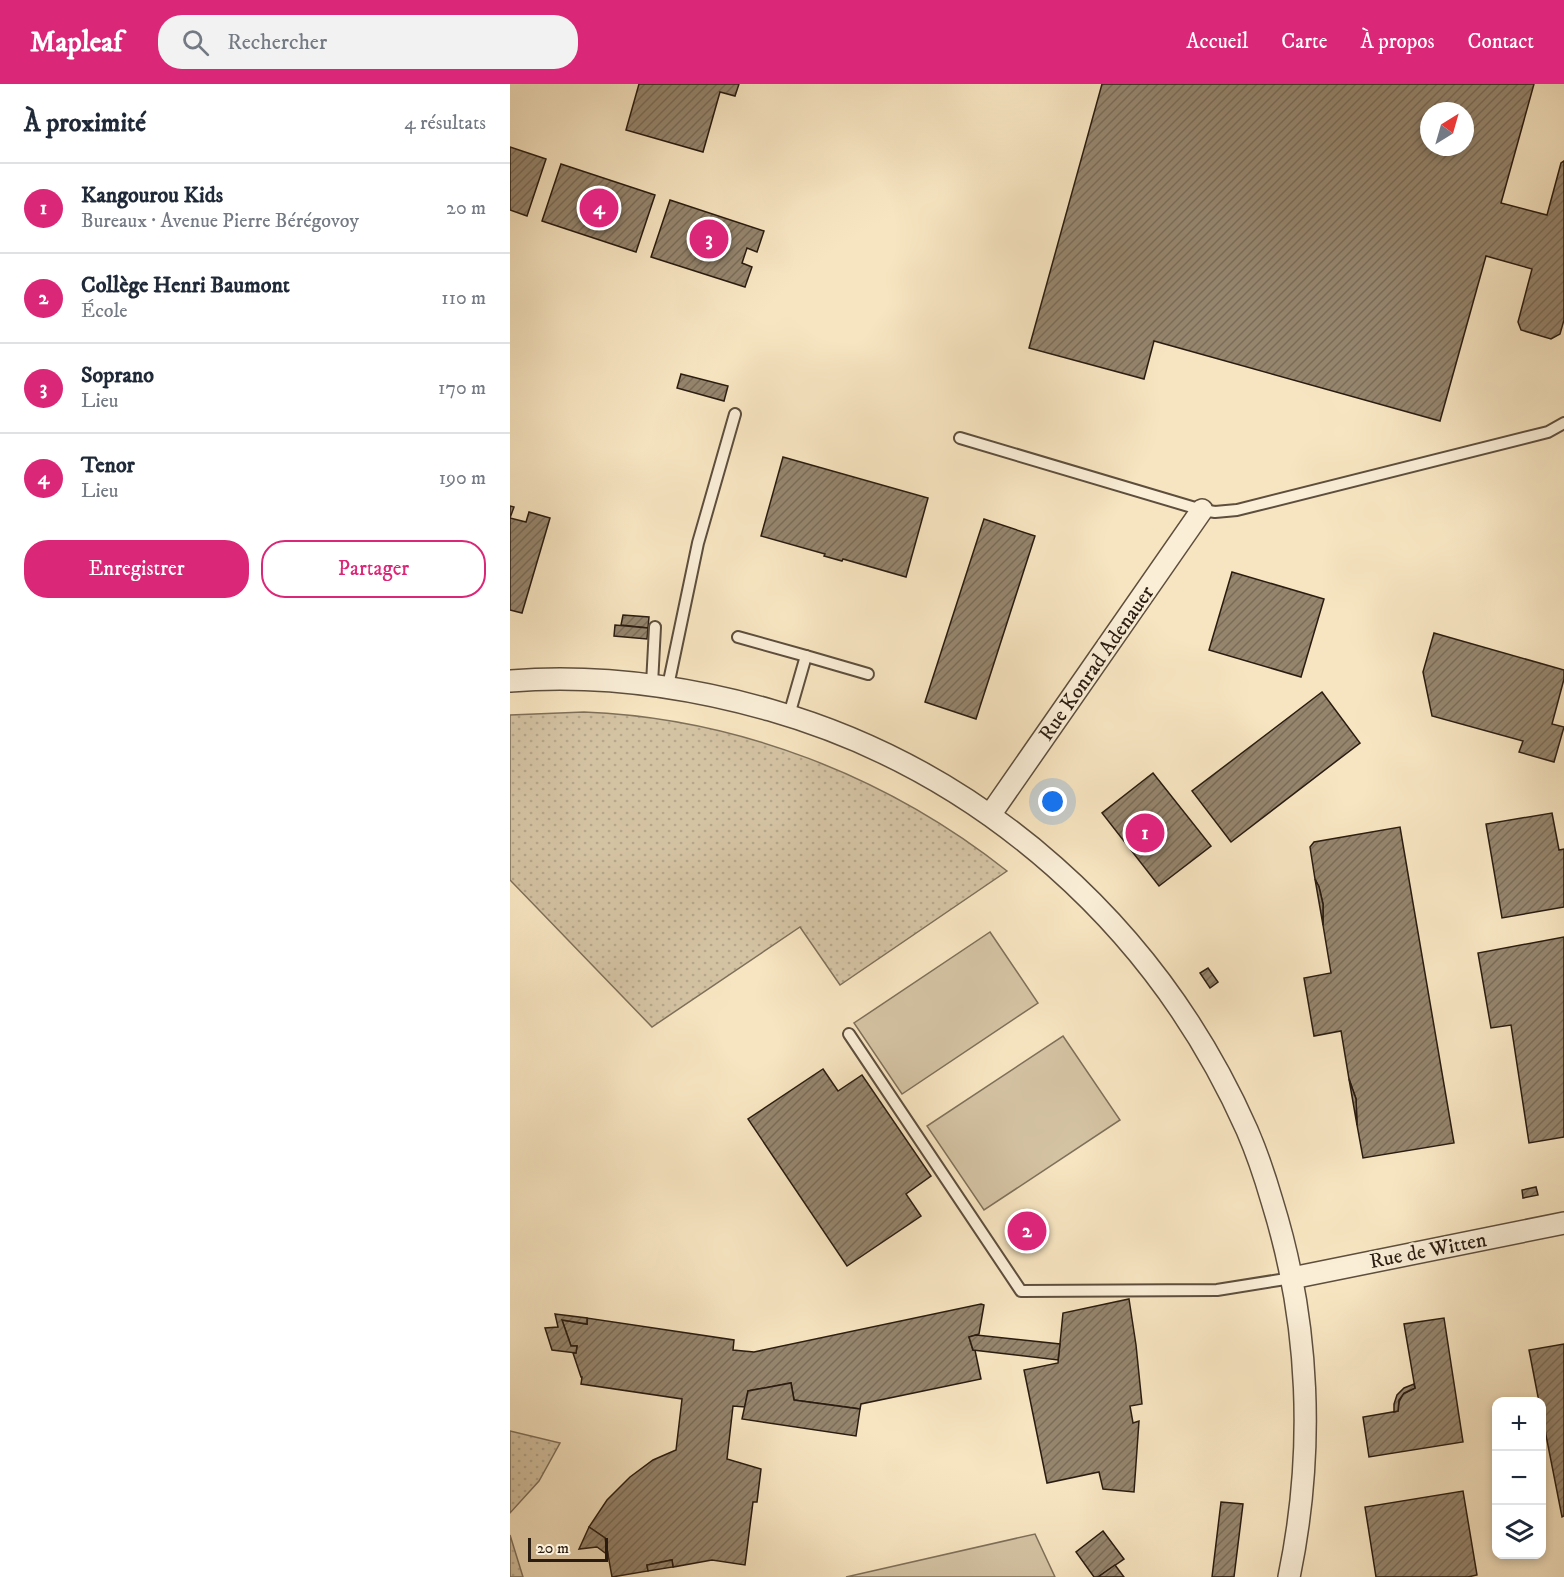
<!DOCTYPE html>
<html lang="fr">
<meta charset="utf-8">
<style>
:root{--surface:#fff;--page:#f2f2f3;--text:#1f2937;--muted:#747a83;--line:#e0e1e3;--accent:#db2777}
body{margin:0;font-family:"IM FELL DW Pica",serif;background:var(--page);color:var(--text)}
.controls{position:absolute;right:18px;bottom:18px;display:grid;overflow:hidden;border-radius:12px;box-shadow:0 3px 9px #0003}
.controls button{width:54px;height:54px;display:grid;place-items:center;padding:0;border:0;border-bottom:2px solid var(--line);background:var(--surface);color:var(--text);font:30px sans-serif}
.compass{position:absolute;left:910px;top:18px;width:54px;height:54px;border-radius:50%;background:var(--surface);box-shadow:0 3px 9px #0003;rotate:37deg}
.scale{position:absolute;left:18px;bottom:15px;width:80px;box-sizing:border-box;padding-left:6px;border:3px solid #2a1c11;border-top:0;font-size:16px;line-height:21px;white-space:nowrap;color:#2a1c11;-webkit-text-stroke:4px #faeed7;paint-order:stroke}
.you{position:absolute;left:543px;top:718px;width:21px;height:21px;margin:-15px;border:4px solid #fff;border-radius:50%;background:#1a73e8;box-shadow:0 0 0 9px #1a73e833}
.badge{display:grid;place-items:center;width:39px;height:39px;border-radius:50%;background:var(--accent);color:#fff;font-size:20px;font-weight:700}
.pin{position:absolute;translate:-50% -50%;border:3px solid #fff;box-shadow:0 2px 6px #0006}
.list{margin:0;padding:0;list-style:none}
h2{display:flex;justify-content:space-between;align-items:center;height:78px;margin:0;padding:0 24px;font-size:26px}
h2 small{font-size:20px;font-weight:400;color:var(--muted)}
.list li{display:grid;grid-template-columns:39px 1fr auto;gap:18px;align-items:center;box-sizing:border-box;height:90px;padding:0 24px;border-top:2px solid var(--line)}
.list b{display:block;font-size:22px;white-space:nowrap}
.list p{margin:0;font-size:20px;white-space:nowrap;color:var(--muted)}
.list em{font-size:20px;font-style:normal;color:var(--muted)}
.actions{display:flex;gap:12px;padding:18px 24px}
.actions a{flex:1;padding:14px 0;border:2px solid var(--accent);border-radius:24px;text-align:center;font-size:21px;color:var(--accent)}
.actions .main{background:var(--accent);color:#fff}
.icon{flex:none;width:33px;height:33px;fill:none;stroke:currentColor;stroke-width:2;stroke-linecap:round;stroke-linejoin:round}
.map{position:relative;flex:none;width:1054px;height:1493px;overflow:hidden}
header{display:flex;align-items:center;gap:36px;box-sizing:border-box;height:84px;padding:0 30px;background:var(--accent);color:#fff}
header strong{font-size:28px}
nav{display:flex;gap:33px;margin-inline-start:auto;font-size:21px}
.search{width:420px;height:54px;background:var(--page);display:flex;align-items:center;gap:15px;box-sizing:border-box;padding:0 21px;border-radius:24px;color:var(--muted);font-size:22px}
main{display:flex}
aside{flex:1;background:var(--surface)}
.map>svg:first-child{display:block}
</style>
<header>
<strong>Mapleaf</strong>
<div class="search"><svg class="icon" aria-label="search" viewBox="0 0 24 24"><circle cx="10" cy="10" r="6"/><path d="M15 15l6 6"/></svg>Rechercher</div>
<nav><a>Accueil</a><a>Carte</a><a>À propos</a><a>Contact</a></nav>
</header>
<main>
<aside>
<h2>À proximité<small>4 résultats</small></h2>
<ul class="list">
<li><span class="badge">1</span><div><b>Kangourou Kids</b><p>Bureaux · Avenue Pierre Bérégovoy</p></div><em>20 m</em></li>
<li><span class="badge">2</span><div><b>Collège Henri Baumont</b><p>École</p></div><em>110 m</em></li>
<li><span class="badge">3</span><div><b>Soprano</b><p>Lieu</p></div><em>170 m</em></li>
<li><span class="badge">4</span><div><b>Tenor</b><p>Lieu</p></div><em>190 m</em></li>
</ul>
<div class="actions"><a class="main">Enregistrer</a><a>Partager</a></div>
</aside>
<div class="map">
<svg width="1054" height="1493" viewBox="0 0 1054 1493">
<defs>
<pattern id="grass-dots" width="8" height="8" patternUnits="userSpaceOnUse" patternTransform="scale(1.5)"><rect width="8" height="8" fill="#d4c3a3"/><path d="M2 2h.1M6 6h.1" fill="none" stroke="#b6a78b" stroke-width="1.8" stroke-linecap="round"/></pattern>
<pattern id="building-hatch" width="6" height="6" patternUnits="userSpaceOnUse" patternTransform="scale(1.5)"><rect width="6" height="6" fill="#95856d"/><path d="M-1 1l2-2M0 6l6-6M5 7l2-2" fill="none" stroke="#7a6c58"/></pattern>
</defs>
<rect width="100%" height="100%" fill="#f7e5c1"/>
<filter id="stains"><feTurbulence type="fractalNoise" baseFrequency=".00333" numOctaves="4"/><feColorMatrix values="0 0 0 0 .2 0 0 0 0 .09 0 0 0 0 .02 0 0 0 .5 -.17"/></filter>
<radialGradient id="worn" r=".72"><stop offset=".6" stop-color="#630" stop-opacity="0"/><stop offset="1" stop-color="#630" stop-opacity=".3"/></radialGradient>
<g fill="url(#grass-dots)" stroke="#7f705a" stroke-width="1.5">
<path d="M 74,628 C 227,634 377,692 497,787 L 330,901 L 290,843 L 142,943 L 0,796 L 0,631 Z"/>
<polygon points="0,1347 50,1359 29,1397 0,1429"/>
<polygon points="0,1451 13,1493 0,1493"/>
</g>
<g fill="#d4c3a3" stroke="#7f705a" stroke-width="1.5">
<polygon points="480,848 528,919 392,1010 344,939"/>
<polygon points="553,952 610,1036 474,1126 417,1042"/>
<polygon points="525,1450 545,1493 336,1493"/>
</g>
<g fill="url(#building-hatch)" stroke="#2a1c11" stroke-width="1.5" fill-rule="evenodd">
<polygon points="129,0 229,0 225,12 210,8 193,68 116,46"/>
<path d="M 592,0 L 1024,0 L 991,119 L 1037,131 L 1051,79 L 1054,77 L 1054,236 L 1050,250 L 1041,255 L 1011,246 L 1008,238 L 1022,185 L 976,172 L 930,337 L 644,257 L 634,295 L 519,264 ZM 919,27 L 955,27 L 955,63 L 919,63 Z"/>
<polygon points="0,63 36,75 17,132 0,126"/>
<polygon points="51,80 145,111 126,168 32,137"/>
<polygon points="160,116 254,147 247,168 237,164 232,179 242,183 235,203 141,173"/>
<polygon points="171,290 218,302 214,317 167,304"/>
<polygon points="273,373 418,414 396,493 333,475 332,477 314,472 315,470 251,452"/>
<polygon points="0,422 4,423 0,434 16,438 19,428 40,434 12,529 0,526"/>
<polygon points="474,435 525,452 466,635 415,618"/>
<polygon points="722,488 814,515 791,593 699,566"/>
<polygon points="113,531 139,533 138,544 111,541"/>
<polygon points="105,541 138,544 137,555 104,552"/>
<polygon points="924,549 1054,586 1054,595 1042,640 1054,643 1044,678 1009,668 1013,657 922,632 913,588"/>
<polygon points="812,608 850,659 721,758 682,707"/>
<polygon points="643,689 701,762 649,802 592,729"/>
<polygon points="1042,729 1049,766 1054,765 1054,823 992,834 976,740"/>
<polygon points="890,743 944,1059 853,1074 847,1041 846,1015 839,995 831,947 804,952 794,894 821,889 813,841 813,820 809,803 805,795 800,763 804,758"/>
<polygon points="805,795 809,803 813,820 813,841"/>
<polygon points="1054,853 1054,1053 1019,1059 1001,941 981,944 968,869"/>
<polygon points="698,884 708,898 700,904 690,889"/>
<polygon points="313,985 328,1007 352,991 421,1092 396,1110 411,1132 337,1182 238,1035"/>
<polygon points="839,995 846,1015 847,1041"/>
<polygon points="1026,1103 1028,1111 1013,1114 1012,1106"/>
<polygon points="619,1215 626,1261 632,1320 620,1322 623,1339 629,1337 624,1408 593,1405 589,1388 537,1399 514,1286 548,1279 553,1229"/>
<polygon points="471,1220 474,1221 469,1250 459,1253 463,1266 465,1266 471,1295 351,1320 350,1325 284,1316 281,1299 238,1307 235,1323 223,1322 217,1375 251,1385 247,1418 243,1418 235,1481 202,1476 163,1483 162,1476 137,1481 138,1487 102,1493 95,1454 79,1443 97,1416 120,1393 143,1376 166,1366 172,1315 71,1300 72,1293 71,1293 63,1269 66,1269 67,1262 61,1262 52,1236 77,1240 77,1234 224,1256 223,1266 244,1268"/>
<polygon points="45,1230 77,1234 77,1240 52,1236 61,1262 67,1262 66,1269 42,1266 35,1244 48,1243"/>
<polygon points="934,1234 953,1358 859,1373 853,1333 888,1327 889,1318 893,1310 905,1304 894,1240"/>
<polygon points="466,1251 550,1260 548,1276 463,1266 459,1253"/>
<polygon points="1054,1260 1054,1432 1052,1433 1032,1331 1032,1318 1029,1318 1019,1266"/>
<polygon points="281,1299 284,1316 350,1325 346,1352 232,1335 238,1307"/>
<polygon points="904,1300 905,1304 894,1309 889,1316 888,1327 884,1328 884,1320 887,1311 894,1304"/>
<polygon points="953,1407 967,1491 958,1493 866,1493 855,1423"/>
<polygon points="711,1418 733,1420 724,1493 702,1493"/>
<polygon points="79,1443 95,1454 98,1471 87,1463 69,1465"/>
<polygon points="593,1447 614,1475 588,1493 584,1493 566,1468"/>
<polygon points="162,1476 163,1483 138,1487 137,1481"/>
<polygon points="605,1481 614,1493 588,1493"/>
</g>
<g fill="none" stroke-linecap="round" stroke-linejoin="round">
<g stroke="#5d4e3d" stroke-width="14">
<g id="service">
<polyline points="450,354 692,426 705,428 727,426 1038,348 1054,339"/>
<polyline points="228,553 296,572 279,631"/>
<polyline points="296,572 358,590"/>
<polyline points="142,600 145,543"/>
<polyline points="158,602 188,459 225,330"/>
<polyline points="339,950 511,1207 707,1206 782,1194"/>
</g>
</g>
<g stroke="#5d4e3d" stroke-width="24">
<g id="minor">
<path d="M 0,597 C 88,590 175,602 260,626 C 473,687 647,843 737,1046 C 747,1069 755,1093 762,1117 C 800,1239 805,1368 779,1493"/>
<polyline points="480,731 692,426"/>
<polyline points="782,1194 1054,1139"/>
</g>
</g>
<use href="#service" stroke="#faeed7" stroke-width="10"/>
<use href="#minor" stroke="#faeed7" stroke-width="21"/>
</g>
<g text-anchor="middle" stroke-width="5" stroke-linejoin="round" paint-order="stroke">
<g font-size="21" fill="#2a1c11" stroke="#faeed7">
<text transform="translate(586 579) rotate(-55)" y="7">Rue Konrad Adenauer</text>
<text transform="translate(918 1166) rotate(-11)" y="7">Rue de Witten</text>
</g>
</g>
<rect width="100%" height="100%" filter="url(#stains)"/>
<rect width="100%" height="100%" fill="url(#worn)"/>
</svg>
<div class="controls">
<button>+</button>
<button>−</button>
<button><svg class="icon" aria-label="layers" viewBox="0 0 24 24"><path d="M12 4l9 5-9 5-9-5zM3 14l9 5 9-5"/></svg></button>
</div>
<svg class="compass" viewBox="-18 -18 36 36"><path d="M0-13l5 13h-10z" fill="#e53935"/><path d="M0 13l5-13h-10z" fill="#747a83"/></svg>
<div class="scale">20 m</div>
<div class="you"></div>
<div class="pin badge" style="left:635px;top:749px">1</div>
<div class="pin badge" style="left:517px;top:1147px">2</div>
<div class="pin badge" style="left:199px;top:155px">3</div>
<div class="pin badge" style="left:89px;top:124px">4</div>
</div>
</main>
